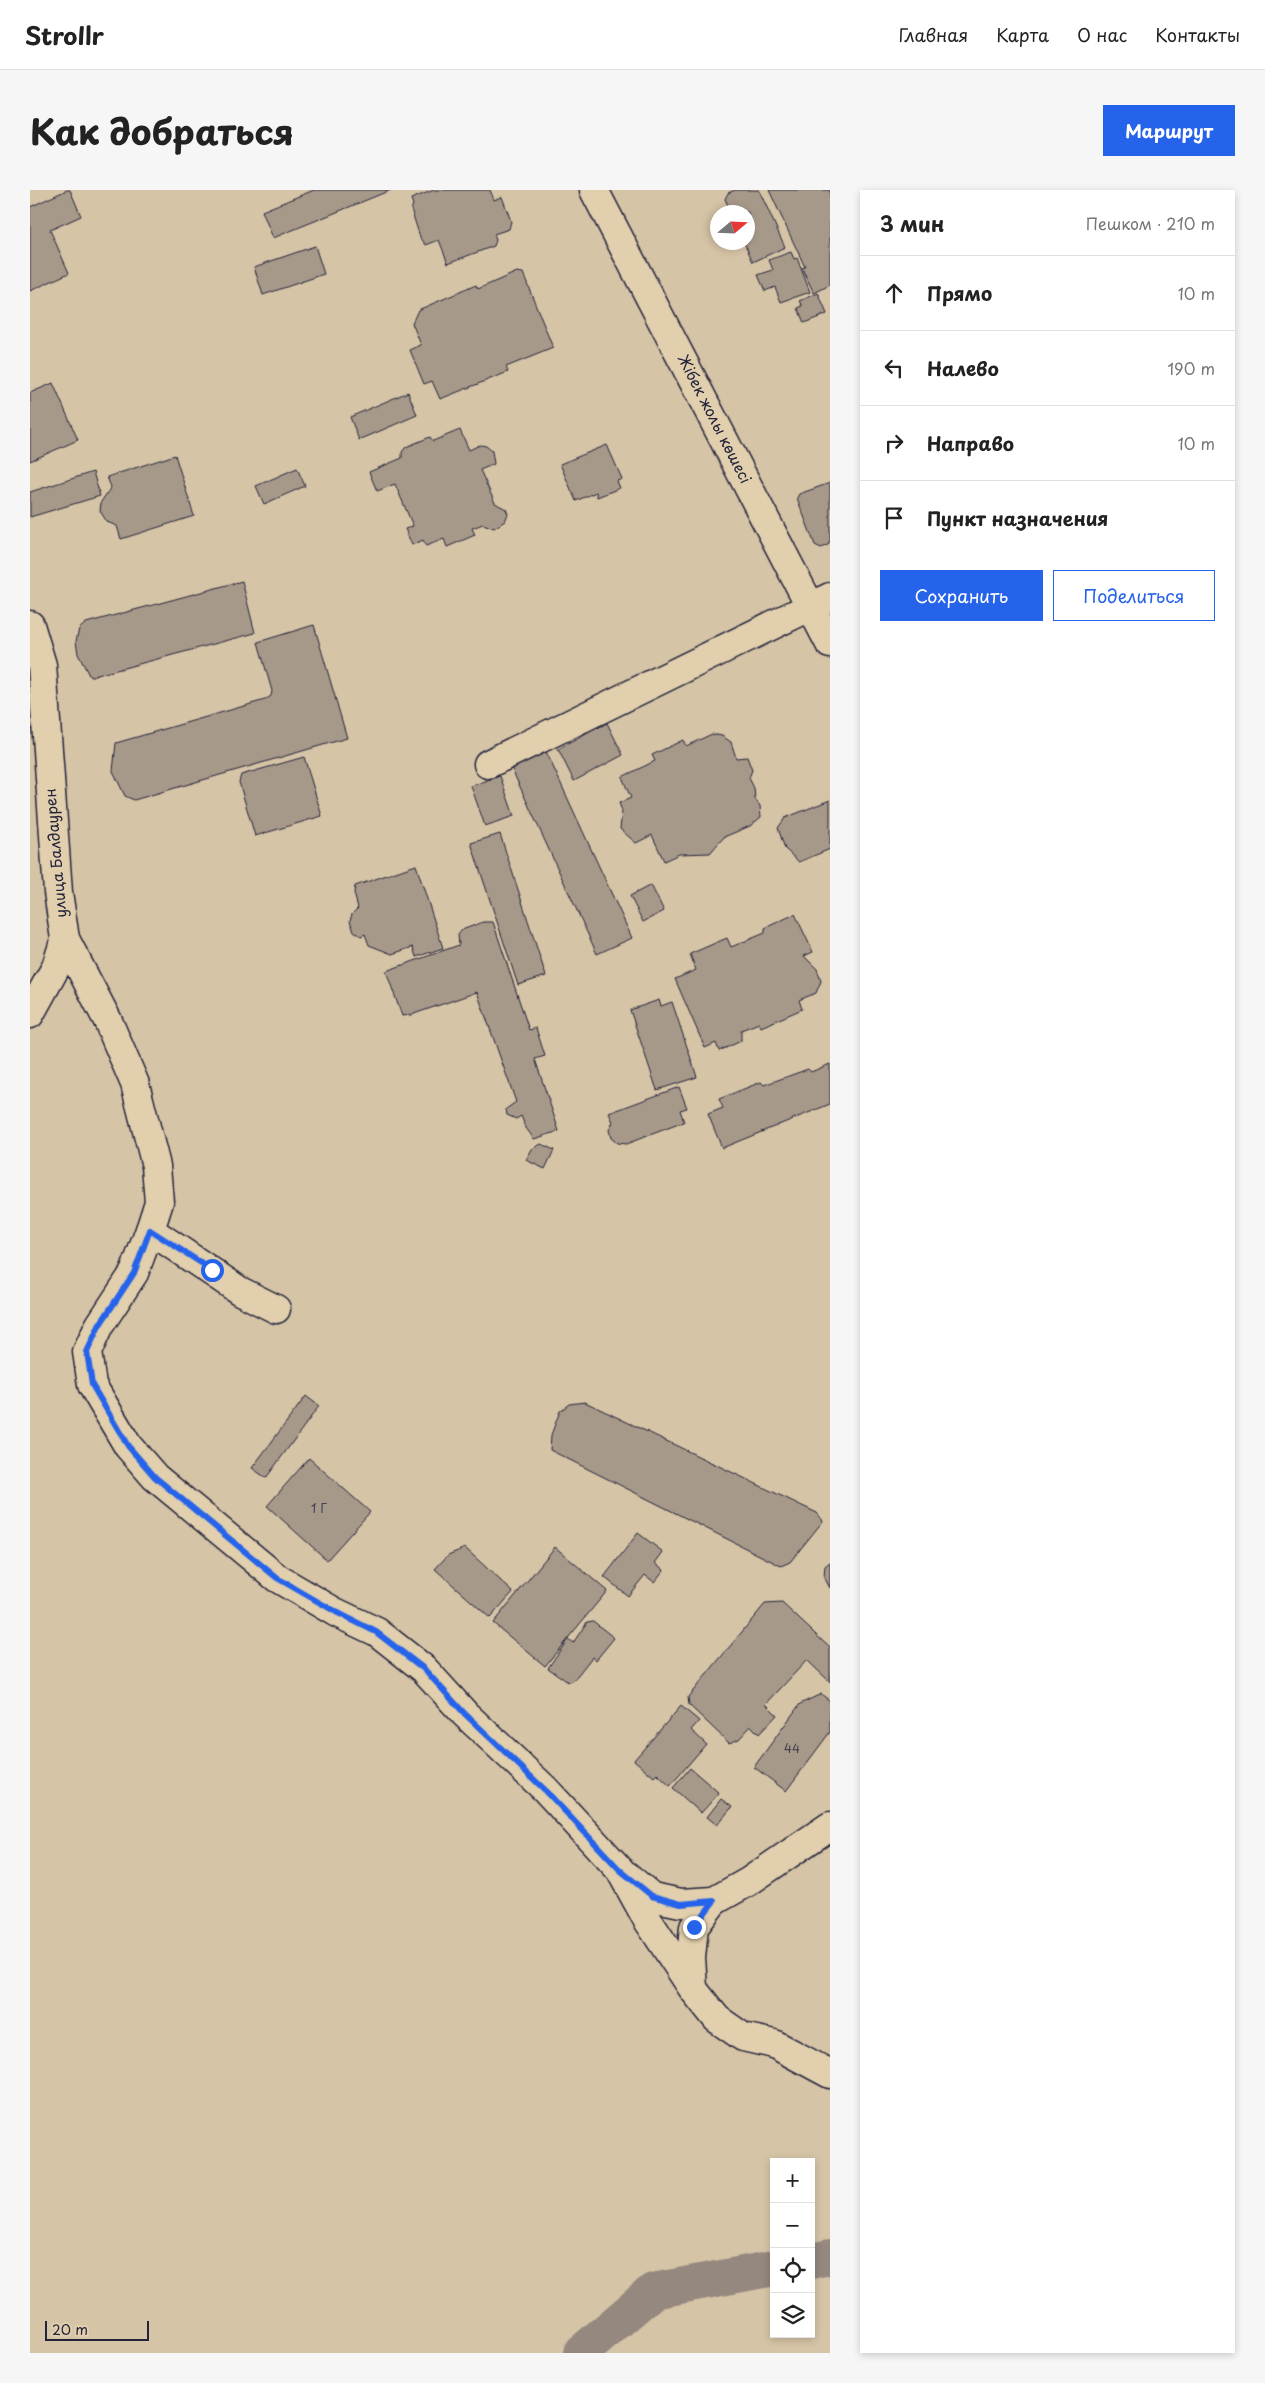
<!DOCTYPE html>
<html lang="ru">
<meta charset="utf-8">
<style>
:root{--surface:#fff;--page:#f6f6f6;--text:#222;--muted:#767676;--line:#e0e0e0;--accent:#2563eb}
body{margin:0;font-family:"Playpen Sans",sans-serif;background:var(--page);color:var(--text)}
.controls{position:absolute;right:15px;bottom:15px;display:grid;overflow:hidden;border-radius:0px;box-shadow:0 2px 8px #0003}
.controls button{width:45px;height:45px;display:grid;place-items:center;padding:0;border:0;border-bottom:1px solid var(--line);background:var(--surface);color:var(--text);font:25px sans-serif}
.compass{position:absolute;left:680px;top:15px;width:45px;height:45px;border-radius:50%;background:var(--surface);box-shadow:0 2px 8px #0003;rotate:71deg}
.scale{position:absolute;left:15px;bottom:12px;width:104px;box-sizing:border-box;padding-left:5px;border:2px solid #22223b;border-top:0;font-size:14px;line-height:18px;white-space:nowrap;color:#22223b;-webkit-text-stroke:4px #e1cfad;paint-order:stroke}
.stop{position:absolute;width:15px;height:15px;margin:-11px;border:4px solid #2563eb;border-radius:50%;background:#fff}
.stop.end{background:#2563eb;border-color:#fff;box-shadow:0 1px 5px #0008}
.list{margin:0;padding:0;list-style:none}
h2{display:flex;justify-content:space-between;align-items:center;height:65px;margin:0;padding:0 20px;font-size:21px}
h2 small{font-size:16px;font-weight:400;color:var(--muted)}
.list li{display:grid;grid-template-columns:32px 1fr auto;gap:15px;align-items:center;box-sizing:border-box;height:75px;padding:0 20px;border-top:1px solid var(--line)}
.list b{display:block;font-size:19px;white-space:nowrap}
.list em{font-size:16px;font-style:normal;color:var(--muted)}
.actions{display:flex;gap:10px;padding:15px 20px}
.actions a{flex:1;padding:11px 0;border:1px solid var(--accent);border-radius:0px;text-align:center;font-size:18px;color:var(--accent)}
.actions .main{background:var(--accent);color:#fff}
.icon{flex:none;width:28px;height:28px;fill:none;stroke:currentColor;stroke-width:2;stroke-linecap:round;stroke-linejoin:round}
.map{position:relative;flex:none;width:800px;height:2163px;overflow:hidden;border-radius:0px}
header{display:flex;align-items:center;gap:30px;box-sizing:border-box;height:70px;padding:0 25px;background:var(--surface);border-bottom:1px solid var(--line)}
header strong{font-size:24px}
nav{display:flex;gap:28px;margin-inline-start:auto;font-size:18px}
.intro{display:flex;align-items:center;justify-content:space-between;box-sizing:border-box;height:120px;padding:0 30px}
h1{margin:0;font-size:35px}
.button{padding:12px 22px;border-radius:0px;background:var(--accent);color:#fff;font-size:18px;font-weight:700}
main{display:flex;gap:30px;padding:0 30px}
aside{flex:1;background:var(--surface);border-radius:0px;box-shadow:0 2px 8px #0003}
.map>svg:first-child{display:block}
</style>
<header>
<strong>Strollr</strong>
<nav><a>Главная</a><a>Карта</a><a>О нас</a><a>Контакты</a></nav>
</header>
<div class="intro"><h1>Как добраться</h1><a class="button">Маршрут</a></div>
<main>
<div class="map">
<svg width="800" height="2163" viewBox="0 0 800 2163">
<rect width="100%" height="100%" fill="#d6c4a6"/>
<filter id="ink" filterUnits="userSpaceOnUse"><feTurbulence type="fractalNoise" baseFrequency=".02" numOctaves="2"/><feDisplacementMap in="SourceGraphic" scale="10" xChannelSelector="R" yChannelSelector="G"/><feConvolveMatrix kernelMatrix="1 2 1 2 8 2 1 2 1" color-interpolation-filters="sRGB"/></filter>
<g filter="url(#ink)">
<g fill="none" stroke-linecap="round" stroke-linejoin="round">
<g stroke="#94887f" stroke-width="36">
<polyline points="781,2071 800,2067"/>
<polyline points="551,2163 623,2101 744,2078"/>
</g>
</g>
<g fill="#a7998a" stroke="#22223b">
<polygon points="37,0 40,0 51,26 20,40 39,83 0,101 0,17"/>
<polygon points="284,0 361,0 243,48 232,21"/>
<polygon points="404,0 460,0 464,10 472,7 481,31 479,39 464,44 466,50 464,56 418,73 409,50 396,55 390,47 381,19 383,15 381,9"/>
<polygon points="705,0 729,0 755,57 723,72 714,52 718,52 718,22 701,22 695,9 698,3"/>
<polygon points="739,0 800,0 800,95 784,103 772,78 775,77"/>
<polygon points="285,56 294,84 233,105 224,77"/>
<polygon points="761,62 764,69 767,68 780,102 751,112 745,97 735,101 728,85 743,80 739,70"/>
<polygon points="487,82 493,83 523,158 476,177 478,182 410,209 402,191 394,194 380,160 391,155 382,133 388,120 446,95 448,99"/>
<polygon points="788,103 797,124 774,133 768,118 773,116 770,111"/>
<polygon points="23,193 48,250 0,271 0,203"/>
<polygon points="378,202 387,225 329,250 320,227"/>
<polygon points="430,240 439,260 450,255 456,256 462,261 464,274 450,280 465,313 476,319 478,324 475,331 464,338 453,334 442,338 445,345 417,357 414,349 396,356 393,350 382,355 375,339 383,336 365,294 347,301 339,282 372,268 372,262 376,257 400,247 403,251"/>
<polygon points="577,255 592,289 587,291 590,298 567,307 566,302 546,311 530,274"/>
<polygon points="145,265 164,326 91,349 87,336 77,332 70,321 71,312 81,297 77,287"/>
<polygon points="267,278 275,296 234,314 226,296"/>
<polygon points="63,282 70,306 0,327 0,302"/>
<polygon points="800,293 800,351 798,355 791,358 785,355 767,308 769,304"/>
<polygon points="212,391 225,443 60,487 48,464 46,451 49,439 56,433"/>
<polygon points="284,435 317,548 104,610 95,606 83,581 86,553 235,510 241,506 242,501 228,452"/>
<polygon points="577,533 593,565 544,591 528,559"/>
<polygon points="682,544 692,546 701,552 706,568 717,567 722,580 719,588 724,598 725,609 730,616 731,627 720,636 694,647 680,663 649,664 634,671 622,645 606,653 590,639 592,621 589,613 601,608 592,587 625,571 622,565 653,550 656,556"/>
<polygon points="514,557 602,748 567,764 479,573"/>
<polygon points="274,567 292,626 225,646 209,592 211,585"/>
<polygon points="470,586 484,626 455,636 441,596"/>
<polygon points="800,610 800,659 769,672 755,659 748,638 755,628"/>
<polygon points="470,644 516,786 488,795 441,653"/>
<polygon points="386,675 413,758 386,767 383,757 362,764 339,755 335,744 331,746 324,741 320,731 322,724 328,718 324,703 325,696"/>
<polygon points="621,695 634,721 613,732 600,706"/>
<polygon points="765,724 783,762 774,766 787,779 791,791 786,803 769,810 772,819 731,837 729,833 711,840 711,851 689,861 686,853 675,858 645,789 666,780 660,764 697,748 701,757 735,743 735,738"/>
<polygon points="453,732 463,732 499,840 506,838 515,866 505,869 529,941 504,949 496,938 491,926 486,929 477,925 476,919 486,912 447,802 381,825 372,826 356,781 429,755 428,745 432,740"/>
<polygon points="629,810 631,816 642,812 667,887 627,900 600,820"/>
<polygon points="800,874 800,914 692,958 678,924 693,918 689,909 731,892 734,895 778,879 781,882"/>
<polygon points="649,897 657,918 650,920 654,932 596,954 587,953 581,948 579,940 583,932 579,923"/>
<polygon points="511,954 524,960 515,979 496,970 502,959"/>
<polygon points="276,1206 289,1216 236,1288 222,1278"/>
<polygon points="555,1212 787,1323 793,1331 760,1372 751,1376 520,1260 521,1245 530,1221 539,1214"/>
<polygon points="279,1268 340,1322 297,1370 237,1316"/>
<polygon points="608,1343 633,1362 625,1373 634,1380 624,1392 615,1385 598,1406 574,1387"/>
<polygon points="525,1357 577,1401 515,1476 463,1433"/>
<polygon points="435,1358 483,1402 460,1428 405,1379 418,1365"/>
<polygon points="800,1372 800,1398 794,1387 795,1376"/>
<polygon points="752,1413 800,1458 800,1492 777,1470 736,1514 747,1525 729,1544 721,1536 709,1549 699,1553 659,1515 658,1507 735,1414"/>
<polygon points="563,1431 584,1448 566,1470 562,1467 543,1491 538,1492 518,1478 538,1449 543,1453 557,1432"/>
<polygon points="791,1504 800,1511 800,1542 756,1601 724,1577 770,1514"/>
<polygon points="651,1516 669,1531 661,1540 676,1554 640,1596 627,1584 624,1587 604,1570"/>
<polygon points="660,1578 689,1603 671,1623 643,1598"/>
<polygon points="691,1609 702,1617 687,1635 677,1627"/>
</g>
<g fill="none" stroke-linecap="round" stroke-linejoin="round">
<g stroke="#22223b" stroke-width="31">
<g id="minor">
<polyline points="564,0 800,454"/>
<polyline points="0,435 12,475 28,702 35,749 26,777 0,824"/>
<polyline points="458,574 800,407"/>
<polyline points="35,749 78,831 105,894 126,976 129,1012 120,1040 210,1101 246,1119"/>
<polyline points="120,1040 104,1083 69,1136 57,1162 62,1195 98,1256 125,1287 247,1388 305,1422 347,1442 394,1479 435,1524 515,1599 590,1680 617,1729 663,1799 687,1829 713,1847 744,1854 800,1884"/>
<polyline points="597,1686 622,1707 651,1713 684,1711 718,1692 800,1636"/>
<polyline points="663,1798 661,1768 664,1737 684,1711"/>
</g>
</g>
<use href="#minor" stroke="#e1cfad" stroke-width="28"/>
</g>
</g>
<g fill="none" stroke-linecap="round" stroke-linejoin="round" filter="url(#ink)">
<polyline stroke="#2563eb" stroke-width="6" points="182,1080 120,1040 104,1083 69,1136 57,1162 62,1195 98,1256 125,1287 247,1388 306,1422 346,1442 394,1479 435,1524 515,1600 590,1680 622,1706 651,1714 684,1711 664,1737"/>
</g>
<g text-anchor="middle" stroke-width="4" stroke-linejoin="round" paint-order="stroke">
<g font-size="12" fill="#43404f">
<text x="289" y="1323">1 Г</text>
<text x="762" y="1563">44</text>
</g>
<g font-size="15" fill="#22223b" stroke="#e1cfad">
<text transform="translate(684 229) rotate(63)" y="5">Жібек жолы көшесі</text>
<text transform="translate(26 663) rotate(-95)" y="5">улица Балдаурен</text>
</g>
</g>
</svg>
<div class="controls">
<button>+</button>
<button>−</button>
<button><svg class="icon" aria-label="locate" viewBox="0 0 24 24"><circle cx="12" cy="12" r="6"/><path d="M12 2v4M12 18v4M2 12h4M18 12h4"/></svg></button>
<button><svg class="icon" aria-label="layers" viewBox="0 0 24 24"><path d="M12 4l9 5-9 5-9-5zM3 14l9 5 9-5"/></svg></button>
</div>
<svg class="compass" viewBox="-18 -18 36 36"><path d="M0-13l5 13h-10z" fill="#e53935"/><path d="M0 13l5-13h-10z" fill="#767676"/></svg>
<div class="scale">20 m</div>
<div class="stop" style="left:182px;top:1080px"></div>
<div class="stop end" style="left:664px;top:1737px"></div>
</div>
<aside>
<h2>3 мин<small>Пешком · 210 m</small></h2>
<ul class="list">
<li><svg class="icon" aria-label="ahead" viewBox="0 0 24 24"><path d="M12 20V5M6 11l6-6 6 6"/></svg><div><b>Прямо</b></div><em>10 m</em></li>
<li><svg class="icon" aria-label="left" viewBox="0 0 24 24"><path d="M17 20v-9H6M10 6l-5 5 5 5"/></svg><div><b>Налево</b></div><em>190 m</em></li>
<li><svg class="icon" aria-label="right" viewBox="0 0 24 24"><path d="M7 20v-9h11M14 6l5 5-5 5"/></svg><div><b>Направо</b></div><em>10 m</em></li>
<li><svg class="icon" aria-label="arrive" viewBox="0 0 24 24"><path d="M6 21V4h12l-3 4 3 4H6"/></svg><div><b>Пункт назначения</b></div></li>
</ul>
<div class="actions"><a class="main">Сохранить</a><a>Поделиться</a></div>
</aside>
</main>
